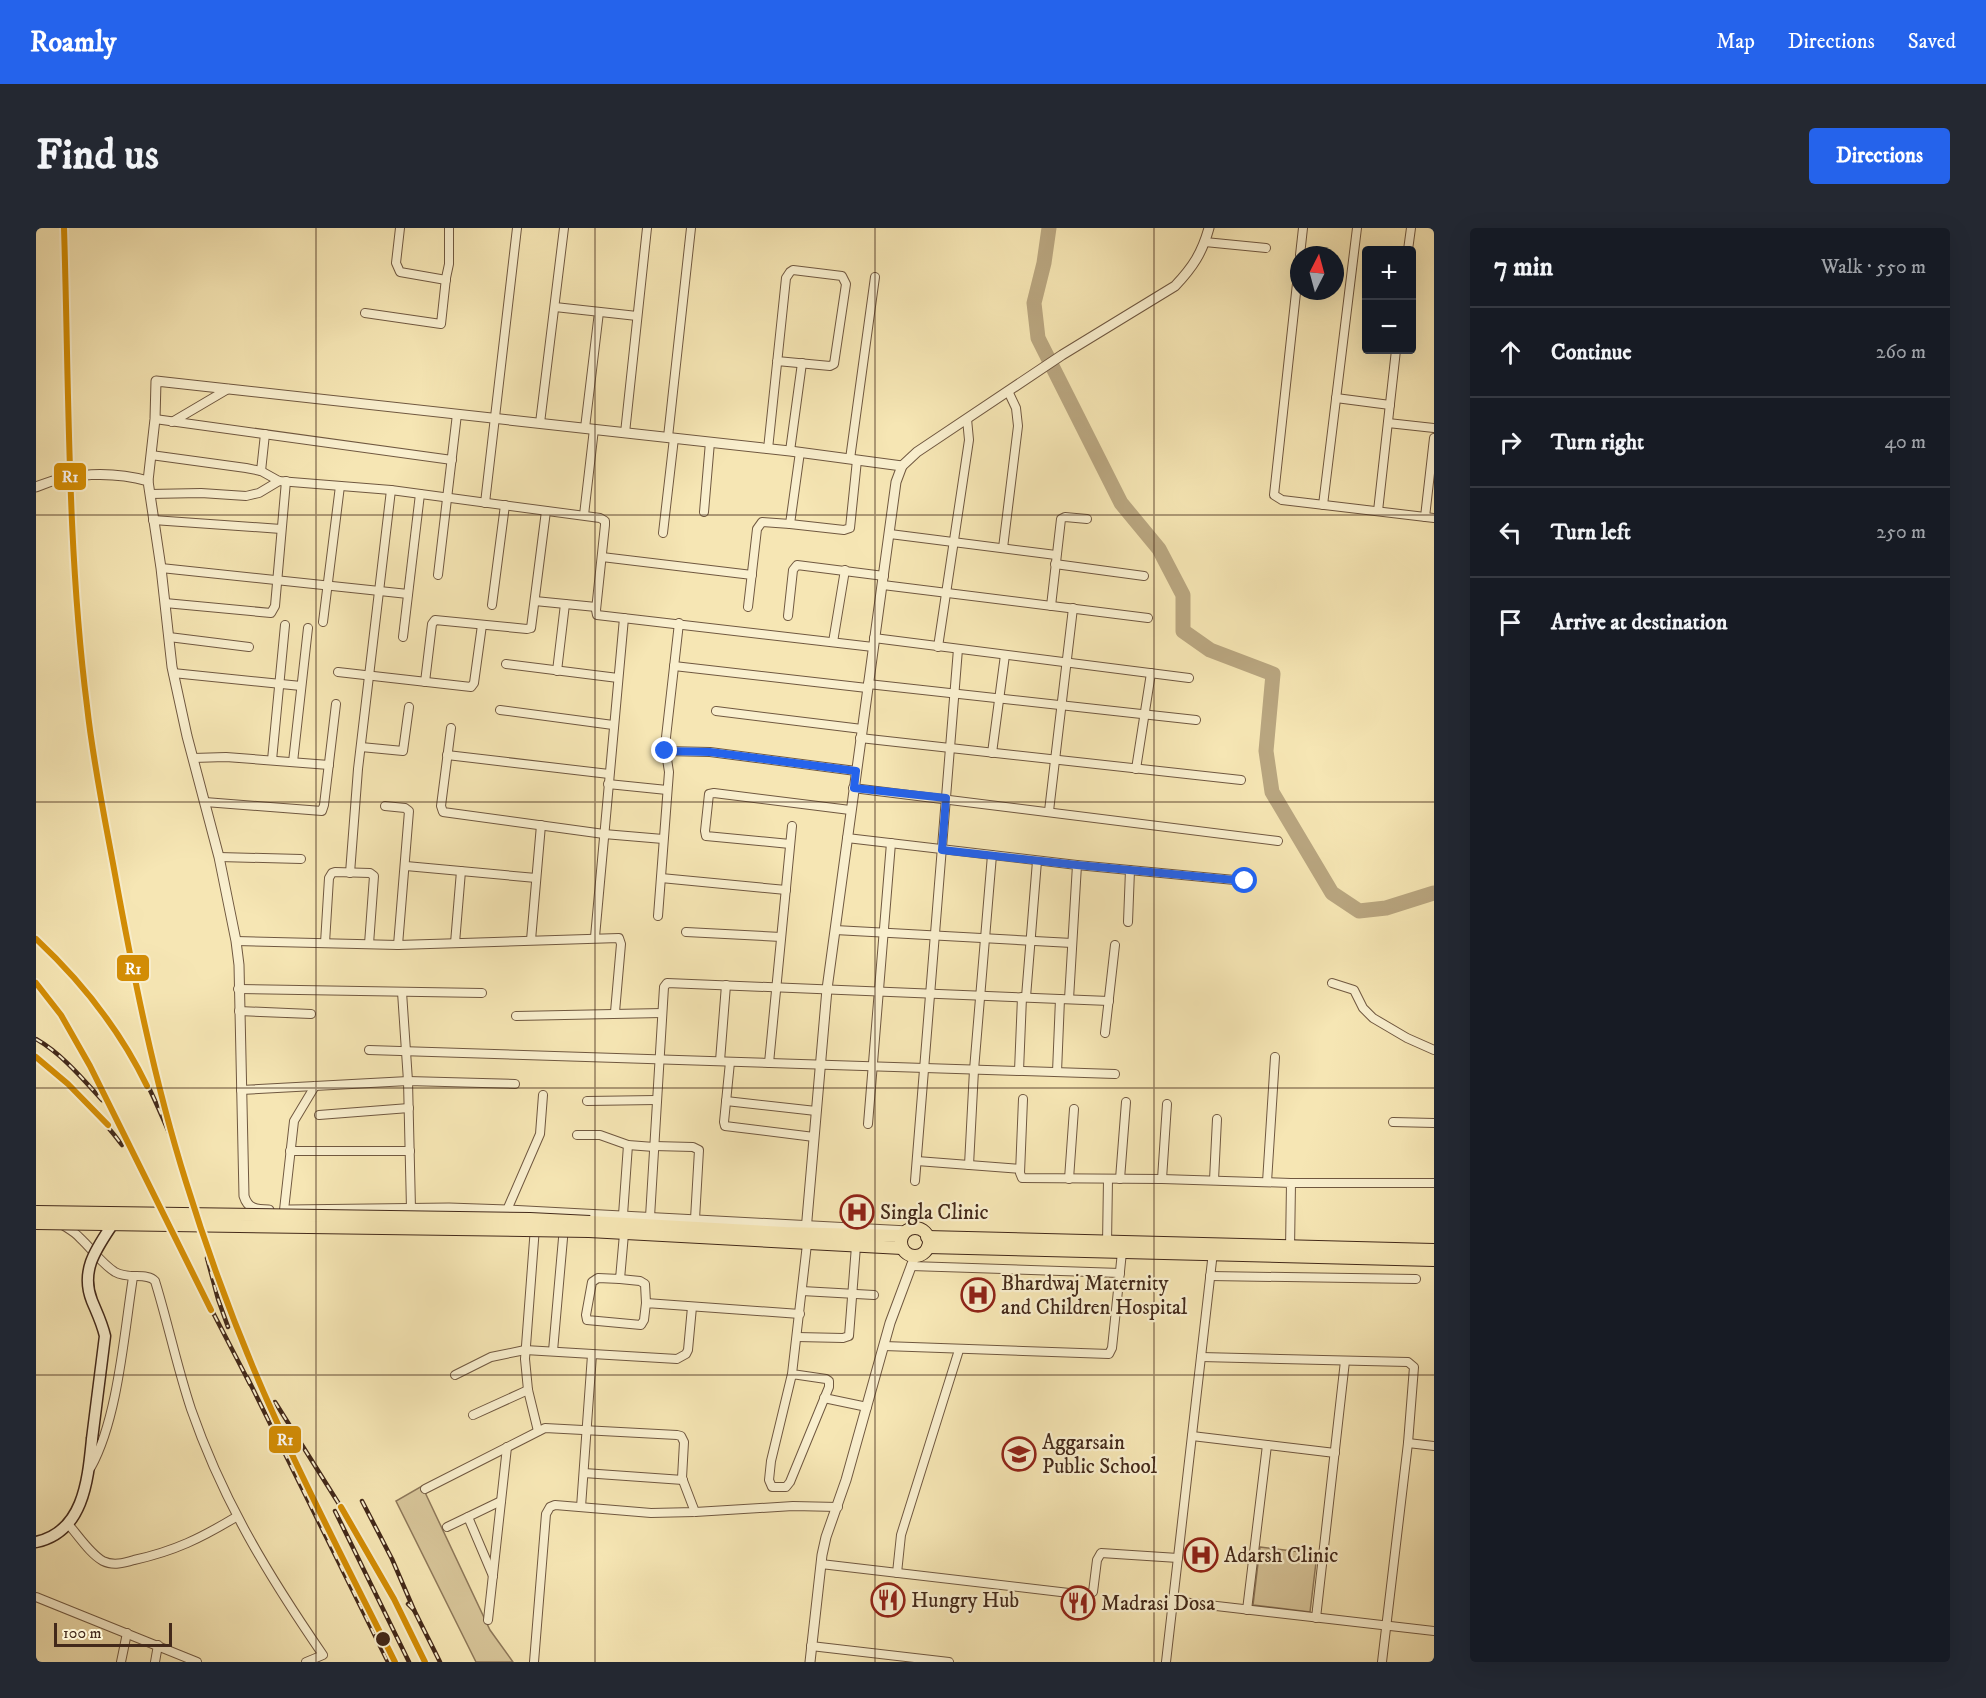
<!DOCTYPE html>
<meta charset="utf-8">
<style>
:root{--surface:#171b24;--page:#242831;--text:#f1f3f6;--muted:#9ea1a6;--line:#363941;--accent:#2563eb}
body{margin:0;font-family:"IM FELL DW Pica",serif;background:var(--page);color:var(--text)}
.controls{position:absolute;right:18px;top:18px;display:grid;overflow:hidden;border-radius:6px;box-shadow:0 6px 24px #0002}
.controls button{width:54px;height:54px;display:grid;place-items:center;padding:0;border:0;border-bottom:2px solid var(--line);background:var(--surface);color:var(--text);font:30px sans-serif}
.compass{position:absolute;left:1254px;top:18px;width:54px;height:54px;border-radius:50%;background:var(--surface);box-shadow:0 6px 24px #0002;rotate:6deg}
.scale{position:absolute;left:18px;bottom:15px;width:118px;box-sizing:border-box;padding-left:6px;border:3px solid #43291a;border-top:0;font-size:16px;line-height:21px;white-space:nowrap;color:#43291a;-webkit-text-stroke:4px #f9efce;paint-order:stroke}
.stop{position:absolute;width:18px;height:18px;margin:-14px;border:4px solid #2563eb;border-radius:50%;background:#fff}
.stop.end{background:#2563eb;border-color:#fff;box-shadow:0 2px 6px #0008}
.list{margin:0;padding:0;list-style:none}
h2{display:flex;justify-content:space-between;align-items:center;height:78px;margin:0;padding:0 24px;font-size:26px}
h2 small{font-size:20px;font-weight:400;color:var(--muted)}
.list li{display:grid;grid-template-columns:39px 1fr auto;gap:18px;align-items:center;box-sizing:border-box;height:90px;padding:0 24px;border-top:2px solid var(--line)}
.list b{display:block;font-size:22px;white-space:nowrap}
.list em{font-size:20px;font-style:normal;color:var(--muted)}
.icon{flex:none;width:33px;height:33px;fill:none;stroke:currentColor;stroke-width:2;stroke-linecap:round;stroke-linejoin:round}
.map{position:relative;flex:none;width:1398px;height:1434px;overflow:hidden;border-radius:6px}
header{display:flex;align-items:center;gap:36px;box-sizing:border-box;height:84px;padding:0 30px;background:var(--accent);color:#fff}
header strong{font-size:28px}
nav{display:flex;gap:33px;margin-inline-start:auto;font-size:21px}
.intro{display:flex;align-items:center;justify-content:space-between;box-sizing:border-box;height:144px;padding:0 36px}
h1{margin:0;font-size:42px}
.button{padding:15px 27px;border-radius:6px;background:var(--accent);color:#fff;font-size:21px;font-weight:700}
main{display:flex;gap:36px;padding:0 36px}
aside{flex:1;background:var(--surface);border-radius:6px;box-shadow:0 6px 24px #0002}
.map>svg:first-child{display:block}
</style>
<header>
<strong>Roamly</strong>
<nav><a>Map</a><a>Directions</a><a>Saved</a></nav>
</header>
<div class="intro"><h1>Find us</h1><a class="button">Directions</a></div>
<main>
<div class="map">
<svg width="1398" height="1434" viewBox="0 0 1398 1434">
<rect width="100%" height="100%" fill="#f6e6b4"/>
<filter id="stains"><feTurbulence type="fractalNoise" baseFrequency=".00333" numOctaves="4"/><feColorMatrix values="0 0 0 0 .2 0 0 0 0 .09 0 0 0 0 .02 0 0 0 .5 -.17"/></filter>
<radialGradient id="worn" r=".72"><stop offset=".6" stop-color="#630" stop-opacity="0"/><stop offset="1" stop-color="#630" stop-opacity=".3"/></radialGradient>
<g fill="#d8c69a" stroke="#8e785a" stroke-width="1.5">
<polygon points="386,1258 454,1402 477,1434 440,1434 360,1273"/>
<polygon points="1224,1319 1281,1326 1274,1384 1217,1377"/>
</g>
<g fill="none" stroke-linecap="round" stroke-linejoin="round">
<polyline stroke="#b9a680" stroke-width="15" points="1013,0 1008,35 998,75 1002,110 1085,275 1123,321 1147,367 1147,403 1174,422 1237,446 1230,523 1236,564 1296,665 1323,683 1350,680 1398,665"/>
<g stroke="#705840" stroke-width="10">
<g id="minor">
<polyline points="364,0 360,35 364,44 410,52"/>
<polyline points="1169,14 1230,20"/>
<polyline points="1372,22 1375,0"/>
<polyline points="1264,27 1267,0"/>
<polyline points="1263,37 1238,267 1246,272 1398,290"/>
<polyline points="519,79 601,88"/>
<polyline points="329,85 405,96 410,50 413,36 413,0"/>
<polyline points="1300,170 1354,177"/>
<polyline points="119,191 416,232"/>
<polyline points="136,194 192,161"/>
<polyline points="504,195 528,0"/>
<polyline points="1352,195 1398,200"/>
<polyline points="549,200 563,84"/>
<polyline points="589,205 611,0"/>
<polyline points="632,209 655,0"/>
<polyline points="732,221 750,50 754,44 757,42 806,48 810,56 798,136 794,138 741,133"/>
<polyline points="754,223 766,135"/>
<polyline points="115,227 210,240 225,243 243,253 355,262 564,290 569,293 569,297 560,382 561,387 837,419"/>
<polyline points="814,231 839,49"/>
<polyline points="225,243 229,206"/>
<polyline points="114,266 165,265 210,268 223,265 243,253"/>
<polyline points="449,275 481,0"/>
<polyline points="1287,277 1321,0"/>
<polyline points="1342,283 1360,122"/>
<polyline points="668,284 674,214"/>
<polyline points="548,287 558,201"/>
<polyline points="1389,289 1398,210"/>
<polyline points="117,292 245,301"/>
<polyline points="754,296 808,302 814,300 821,232"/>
<polyline points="627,305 638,210"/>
<polyline points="854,306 1020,327"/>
<polyline points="967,320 982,198 980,180 972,163"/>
<polyline points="566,329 716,347"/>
<polyline points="1019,336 1108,348"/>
<polyline points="125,340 372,366"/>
<polyline points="402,347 421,186"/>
<polyline points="847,357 1112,390"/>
<polyline points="499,373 560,379"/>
<polyline points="129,375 235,385 239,378 250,253"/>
<polyline points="456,377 469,277"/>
<polyline points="1015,378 1025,291 1029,289 1051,291"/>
<polyline points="712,379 721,301 726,294 754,296 764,224"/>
<polyline points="752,388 757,342 761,337 848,348"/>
<polyline points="287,394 304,258"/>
<polyline points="133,409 213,419"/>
<polyline points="367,409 384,266"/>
<polyline points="838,410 1153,450"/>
<polyline points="797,414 809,342"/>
<polyline points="902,419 933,212 931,191"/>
<polyline points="470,436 582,450"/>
<polyline points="638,438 831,460"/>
<polyline points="521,443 529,376"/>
<polyline points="302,444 435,459 438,455 446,397"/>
<polyline points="137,445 265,458"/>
<polyline points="389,454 396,396 399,392 491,401 495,400 510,283"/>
<polyline points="832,456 1160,492"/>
<polyline points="464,482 577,497"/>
<polyline points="680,483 826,501"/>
<polyline points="415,500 405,578 407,584 568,606 627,611"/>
<polyline points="824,510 1205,552"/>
<polyline points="325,519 367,523 373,479"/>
<polyline points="629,523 674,524 820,543"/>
<polyline points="956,525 969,427"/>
<polyline points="411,527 573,546"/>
<polyline points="157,530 190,529 293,537"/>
<polyline points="236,532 249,397"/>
<polyline points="257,534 272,400"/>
<polyline points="1100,541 1115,445"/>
<polyline points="572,556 631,562"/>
<polyline points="817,560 1242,613"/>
<polyline points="169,574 286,583 288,577 300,476"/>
<polyline points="349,578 369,580 373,583 362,717"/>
<polyline points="1013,583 1037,380"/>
<polyline points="811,610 1041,637 1209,653"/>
<polyline points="754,616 670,608 669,603 673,566 678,565 814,582"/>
<polyline points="183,629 265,631"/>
<polyline points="370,638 500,650"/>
<polyline points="314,645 322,541 355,262"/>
<polyline points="625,650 750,662"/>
<polyline points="622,688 633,544 629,518 643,395"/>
<polyline points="1092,694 1094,642"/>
<polyline points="799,702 1036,715"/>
<polyline points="650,704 745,709"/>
<polyline points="559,709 588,390"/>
<polyline points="495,712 505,597"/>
<polyline points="200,713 362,717 583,710 585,716 579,784"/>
<polyline points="289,715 293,650 296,645 299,644 334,645 338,648 333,716"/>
<polyline points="419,715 425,643"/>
<polyline points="1296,755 1318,762 1327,780 1337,790 1371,810 1398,822"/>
<polyline points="202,761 446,765"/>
<polyline points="366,764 372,853 375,981"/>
<polyline points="990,769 1001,633"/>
<polyline points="1033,771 1041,637"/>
<polyline points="203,783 275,786"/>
<polyline points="480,788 626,785"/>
<polyline points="1069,805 1079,717"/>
<polyline points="333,822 1079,846"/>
<polyline points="684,833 690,757"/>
<polyline points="694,834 688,894 689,898 778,909"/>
<polyline points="733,835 756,598"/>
<polyline points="983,843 986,769"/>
<polyline points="1021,844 1024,771"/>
<polyline points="205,862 372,853 479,856"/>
<polyline points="987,871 984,945 986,950 1126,951 1255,955 1254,1021"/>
<polyline points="551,873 620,872"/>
<polyline points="690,873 780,883"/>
<polyline points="283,887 373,880"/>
<polyline points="1357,894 1398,895"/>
<polyline points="832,896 855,615"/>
<polyline points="541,907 564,907 592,917 618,919"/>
<polyline points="618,918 657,919 663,922 659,991"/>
<polyline points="254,923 374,923"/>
<polyline points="881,933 984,941"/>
<polyline points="933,937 938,842 956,627"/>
<polyline points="1033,951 1038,881"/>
<polyline points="1084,951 1090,874"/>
<polyline points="1126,951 1131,876"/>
<polyline points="1178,952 1181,891"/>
<polyline points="879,953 922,421"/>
<polyline points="1231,954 1239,829"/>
<polyline points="1255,955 1398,955"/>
<polyline points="248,982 258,893 279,858"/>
<polyline points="471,982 504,906 507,867"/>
<polyline points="587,987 592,917"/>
<polyline points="614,989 628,759 631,755 1073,773"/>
<path d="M 25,996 C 31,1000 39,1004 44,1010 C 56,1021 65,1035 79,1044 C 93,1052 111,1044 119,1053 C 132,1095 141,1139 155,1181 C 187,1273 232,1347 287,1427 L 270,1434"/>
<polyline points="499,999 489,1131 492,1162 502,1203"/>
<polyline points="588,1006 584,1051 562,1050 556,1054 550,1087 551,1092 605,1097 608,1092 610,1075 764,1086"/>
<polyline points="1071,1016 1072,951"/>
<polyline points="875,1038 1084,1045"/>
<polyline points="1174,1048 1380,1051"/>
<polyline points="584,1051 604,1053 609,1056 610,1075"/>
<polyline points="766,1063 838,1067"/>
<polyline points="761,1109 807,1110 813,1108 820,1018"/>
<polyline points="848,1118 1073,1126 1076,1120 1086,1024"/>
<polyline points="517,1123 528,999"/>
<polyline points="1165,1129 1372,1134 1378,1139 1372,1215 1346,1434"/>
<polyline points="756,1146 790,1151 793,1153 793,1159 754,1254 750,1259 736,1259 733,1252 735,1233 756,1146 771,1016"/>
<polyline points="419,1147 455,1129 489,1122 641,1131 650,1126 652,1122 656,1079"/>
<polyline points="788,1170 831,1179"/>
<polyline points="437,1187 492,1162"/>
<polyline points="1156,1208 1299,1225"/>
<polyline points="1372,1215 1398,1218"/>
<path d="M 55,1239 C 82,1190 88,1106 97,1049"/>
<polyline points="548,1245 647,1252"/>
<polyline points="389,1261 509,1200 641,1207 645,1208 648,1214 646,1250 659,1284"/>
<polyline points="545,1279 556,1127"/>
<polyline points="432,1289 457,1348"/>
<path d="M 32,1296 C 42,1307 54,1326 67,1333 C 77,1338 88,1335 98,1332 C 139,1323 165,1310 200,1289"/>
<polyline points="411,1299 465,1273"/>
<polyline points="785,1336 1050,1367 1057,1364 1061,1332 1065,1325 1142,1330"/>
<polyline points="861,1345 865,1307 923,1122"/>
<polyline points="0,1369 161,1434"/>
<polyline points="1137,1373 1398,1403"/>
<polyline points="1211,1382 1231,1217"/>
<polyline points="1280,1390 1309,1133"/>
<polyline points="452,1392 471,1219"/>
<polyline points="775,1418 913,1434"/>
<polyline points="85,1434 91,1405"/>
<polyline points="119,1434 122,1417"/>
<polyline points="498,1434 510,1286 514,1279 519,1277 615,1285 659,1284 757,1278 802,1279"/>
<polyline points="1130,1434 1177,1024"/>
</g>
</g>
<g stroke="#705840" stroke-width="11">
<g id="tertiary">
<polyline points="112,253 119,191 120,153 754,223 866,238"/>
<path d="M 0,259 C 34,244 77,243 112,253 L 125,340 L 136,439 L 151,508 L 183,629 L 200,713 L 203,737 L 208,968 C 212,981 220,982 233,982"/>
<polyline points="253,982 413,980 471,982 872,1003"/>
<path d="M 770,1003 L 791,761 L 860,254 L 866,238 L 881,224 L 1026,127 L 1139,58 C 1157,39 1166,25 1173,0"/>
<polyline points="774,1434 786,1327 790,1309 810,1252 854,1095 879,1028"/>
</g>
</g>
<g stroke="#43291a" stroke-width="13">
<path id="secondary" d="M 0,1314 C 48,1304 52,1251 56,1211"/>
</g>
<g stroke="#43291a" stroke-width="14">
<g id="primary">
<polyline points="554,994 749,1005 866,1008"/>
<circle cx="879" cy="1014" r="14"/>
<polyline points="553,1003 866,1020"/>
<polyline points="891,1009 1398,1022"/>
<polyline points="892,1019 1398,1032"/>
</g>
</g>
<use href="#minor" stroke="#f9efce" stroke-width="8"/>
<use href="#tertiary" stroke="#f9efce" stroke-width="9"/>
<use href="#secondary" stroke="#f9efce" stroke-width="10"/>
<use href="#primary" stroke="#f6e6b4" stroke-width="12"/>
<g stroke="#43291a" stroke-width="4.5">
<g id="rail">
<path d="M 0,711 C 37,745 71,785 97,829 C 114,858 127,891 140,921"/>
<polyline points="0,755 25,787 54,838 156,1044 214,1156"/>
<path d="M 0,811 C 26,826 46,850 66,872"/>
<path d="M 0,829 C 32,856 61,883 86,917"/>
<polyline points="171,1030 182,1071 192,1099"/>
<polyline points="211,1149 352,1434"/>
<polyline points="239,1174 308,1284 358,1371 389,1434"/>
<polyline points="326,1273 356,1331 378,1382"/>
<polyline points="299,1283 373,1434"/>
<polyline points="372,1376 378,1382 404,1434"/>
</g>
</g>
<use href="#rail" stroke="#f9efce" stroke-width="2" stroke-dasharray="7" stroke-linecap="butt"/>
<g stroke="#43291a" stroke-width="13" stroke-linecap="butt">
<path id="secondary-bridge" d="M 56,1211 L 69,1108 C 66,1095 61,1085 56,1073 C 44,1043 60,1021 76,997"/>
</g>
<g stroke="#43291a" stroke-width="14" stroke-linecap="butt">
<g id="primary-bridge">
<polyline points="0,984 494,991 554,994"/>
<polyline points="0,995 553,1003"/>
</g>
</g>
<use href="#secondary-bridge" stroke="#f9efce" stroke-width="10"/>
<use href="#primary-bridge" stroke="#f6e6b4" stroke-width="12"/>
<g stroke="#f9efce" stroke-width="10">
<g id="rail-1">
<path d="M 28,0 C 33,159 31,320 51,478 C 57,533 68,587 78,641 C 97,746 118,852 150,954 C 175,1035 205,1115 240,1192 C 277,1274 319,1354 359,1434"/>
<path d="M 0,711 C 45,753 84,802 111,858"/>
<polyline points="0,755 25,787 54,838 175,1082"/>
<polyline points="0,829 32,856 72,897"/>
<polyline points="305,1279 358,1371 389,1434"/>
</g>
</g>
<use href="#rail-1" stroke="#d38d05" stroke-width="6"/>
</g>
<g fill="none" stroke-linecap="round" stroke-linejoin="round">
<polyline stroke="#2563eb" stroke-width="8" points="629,523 674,524 820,543 818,560 910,570 906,622 1041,637 1209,653"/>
</g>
<path fill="none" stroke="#43291a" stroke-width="1.5" stroke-opacity="0.55" d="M 280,0 L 280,1434M 559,0 L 559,1434M 839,0 L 839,1434M 1118,0 L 1118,1434M 0,287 L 1398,287M 0,574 L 1398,574M 0,860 L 1398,860M 0,1147 L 1398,1147"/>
<defs>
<g id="hospital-ring" transform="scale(1.725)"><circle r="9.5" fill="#f9efce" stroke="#8f2418" stroke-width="1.5"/><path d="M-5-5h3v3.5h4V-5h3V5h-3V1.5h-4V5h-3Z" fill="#8f2418"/></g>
<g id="school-ring" transform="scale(1.725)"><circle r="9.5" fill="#f9efce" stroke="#8f2418" stroke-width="1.5"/><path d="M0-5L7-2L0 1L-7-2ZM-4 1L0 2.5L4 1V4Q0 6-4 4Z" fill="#8f2418"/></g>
<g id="restaurant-ring" transform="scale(1.725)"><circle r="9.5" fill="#f9efce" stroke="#8f2418" stroke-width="1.5"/><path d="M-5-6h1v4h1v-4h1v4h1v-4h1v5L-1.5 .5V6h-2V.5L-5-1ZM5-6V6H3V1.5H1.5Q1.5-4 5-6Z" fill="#8f2418"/></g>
</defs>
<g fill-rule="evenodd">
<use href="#hospital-ring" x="821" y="984"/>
<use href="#hospital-ring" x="942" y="1067"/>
<use href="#school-ring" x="983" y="1226"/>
<use href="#hospital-ring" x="1165" y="1327"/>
<use href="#restaurant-ring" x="852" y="1372"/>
<use href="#restaurant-ring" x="1042" y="1375"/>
</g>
<circle fill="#43291a" stroke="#f9efce" stroke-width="2" cx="347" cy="1411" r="8"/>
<g text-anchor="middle" stroke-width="4.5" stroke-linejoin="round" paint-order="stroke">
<g font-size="21" fill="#43291a" stroke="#f9efce" text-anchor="start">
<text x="844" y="991">Singla Clinic</text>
<text x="965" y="1062">Bhardwaj Maternity<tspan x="965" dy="24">and Children Hospital</tspan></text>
<text x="1006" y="1221">Aggarsain<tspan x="1006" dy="24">Public School</tspan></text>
<text x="1188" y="1334">Adarsh Clinic</text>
<text x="875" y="1379">Hungry Hub</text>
<text x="1065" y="1382">Madrasi Dosa</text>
</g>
</g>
<g stroke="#f9efce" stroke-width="2">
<rect x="17" y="234" width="34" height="29" rx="6" fill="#d38d05"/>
<rect x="80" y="726" width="34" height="28" rx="6" fill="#d38d05"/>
<rect x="232" y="1197" width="34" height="29" rx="6" fill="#d38d05"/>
</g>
<g font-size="16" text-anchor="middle" font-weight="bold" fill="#fff">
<text x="34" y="254">R1</text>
<text x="97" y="746">R1</text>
<text x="249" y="1217">R1</text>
</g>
<rect width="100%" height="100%" filter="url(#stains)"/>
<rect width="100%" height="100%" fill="url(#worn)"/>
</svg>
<div class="controls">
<button>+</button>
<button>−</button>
</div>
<svg class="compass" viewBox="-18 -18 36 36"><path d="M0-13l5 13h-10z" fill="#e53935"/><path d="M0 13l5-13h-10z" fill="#9ea1a6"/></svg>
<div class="scale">100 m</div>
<div class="stop" style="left:1209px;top:653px"></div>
<div class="stop end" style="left:629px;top:523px"></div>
</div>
<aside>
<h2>7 min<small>Walk · 550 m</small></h2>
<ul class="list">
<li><svg class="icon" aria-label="ahead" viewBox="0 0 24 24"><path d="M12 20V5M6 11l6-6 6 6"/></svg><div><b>Continue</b></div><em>260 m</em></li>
<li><svg class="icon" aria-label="right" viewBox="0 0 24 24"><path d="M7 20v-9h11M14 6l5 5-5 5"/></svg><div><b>Turn right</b></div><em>40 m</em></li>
<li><svg class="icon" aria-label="left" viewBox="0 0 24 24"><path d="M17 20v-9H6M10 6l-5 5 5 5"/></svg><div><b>Turn left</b></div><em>250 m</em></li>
<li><svg class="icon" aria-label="arrive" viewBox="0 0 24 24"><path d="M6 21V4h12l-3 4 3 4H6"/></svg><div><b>Arrive at destination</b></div></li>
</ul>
</aside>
</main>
